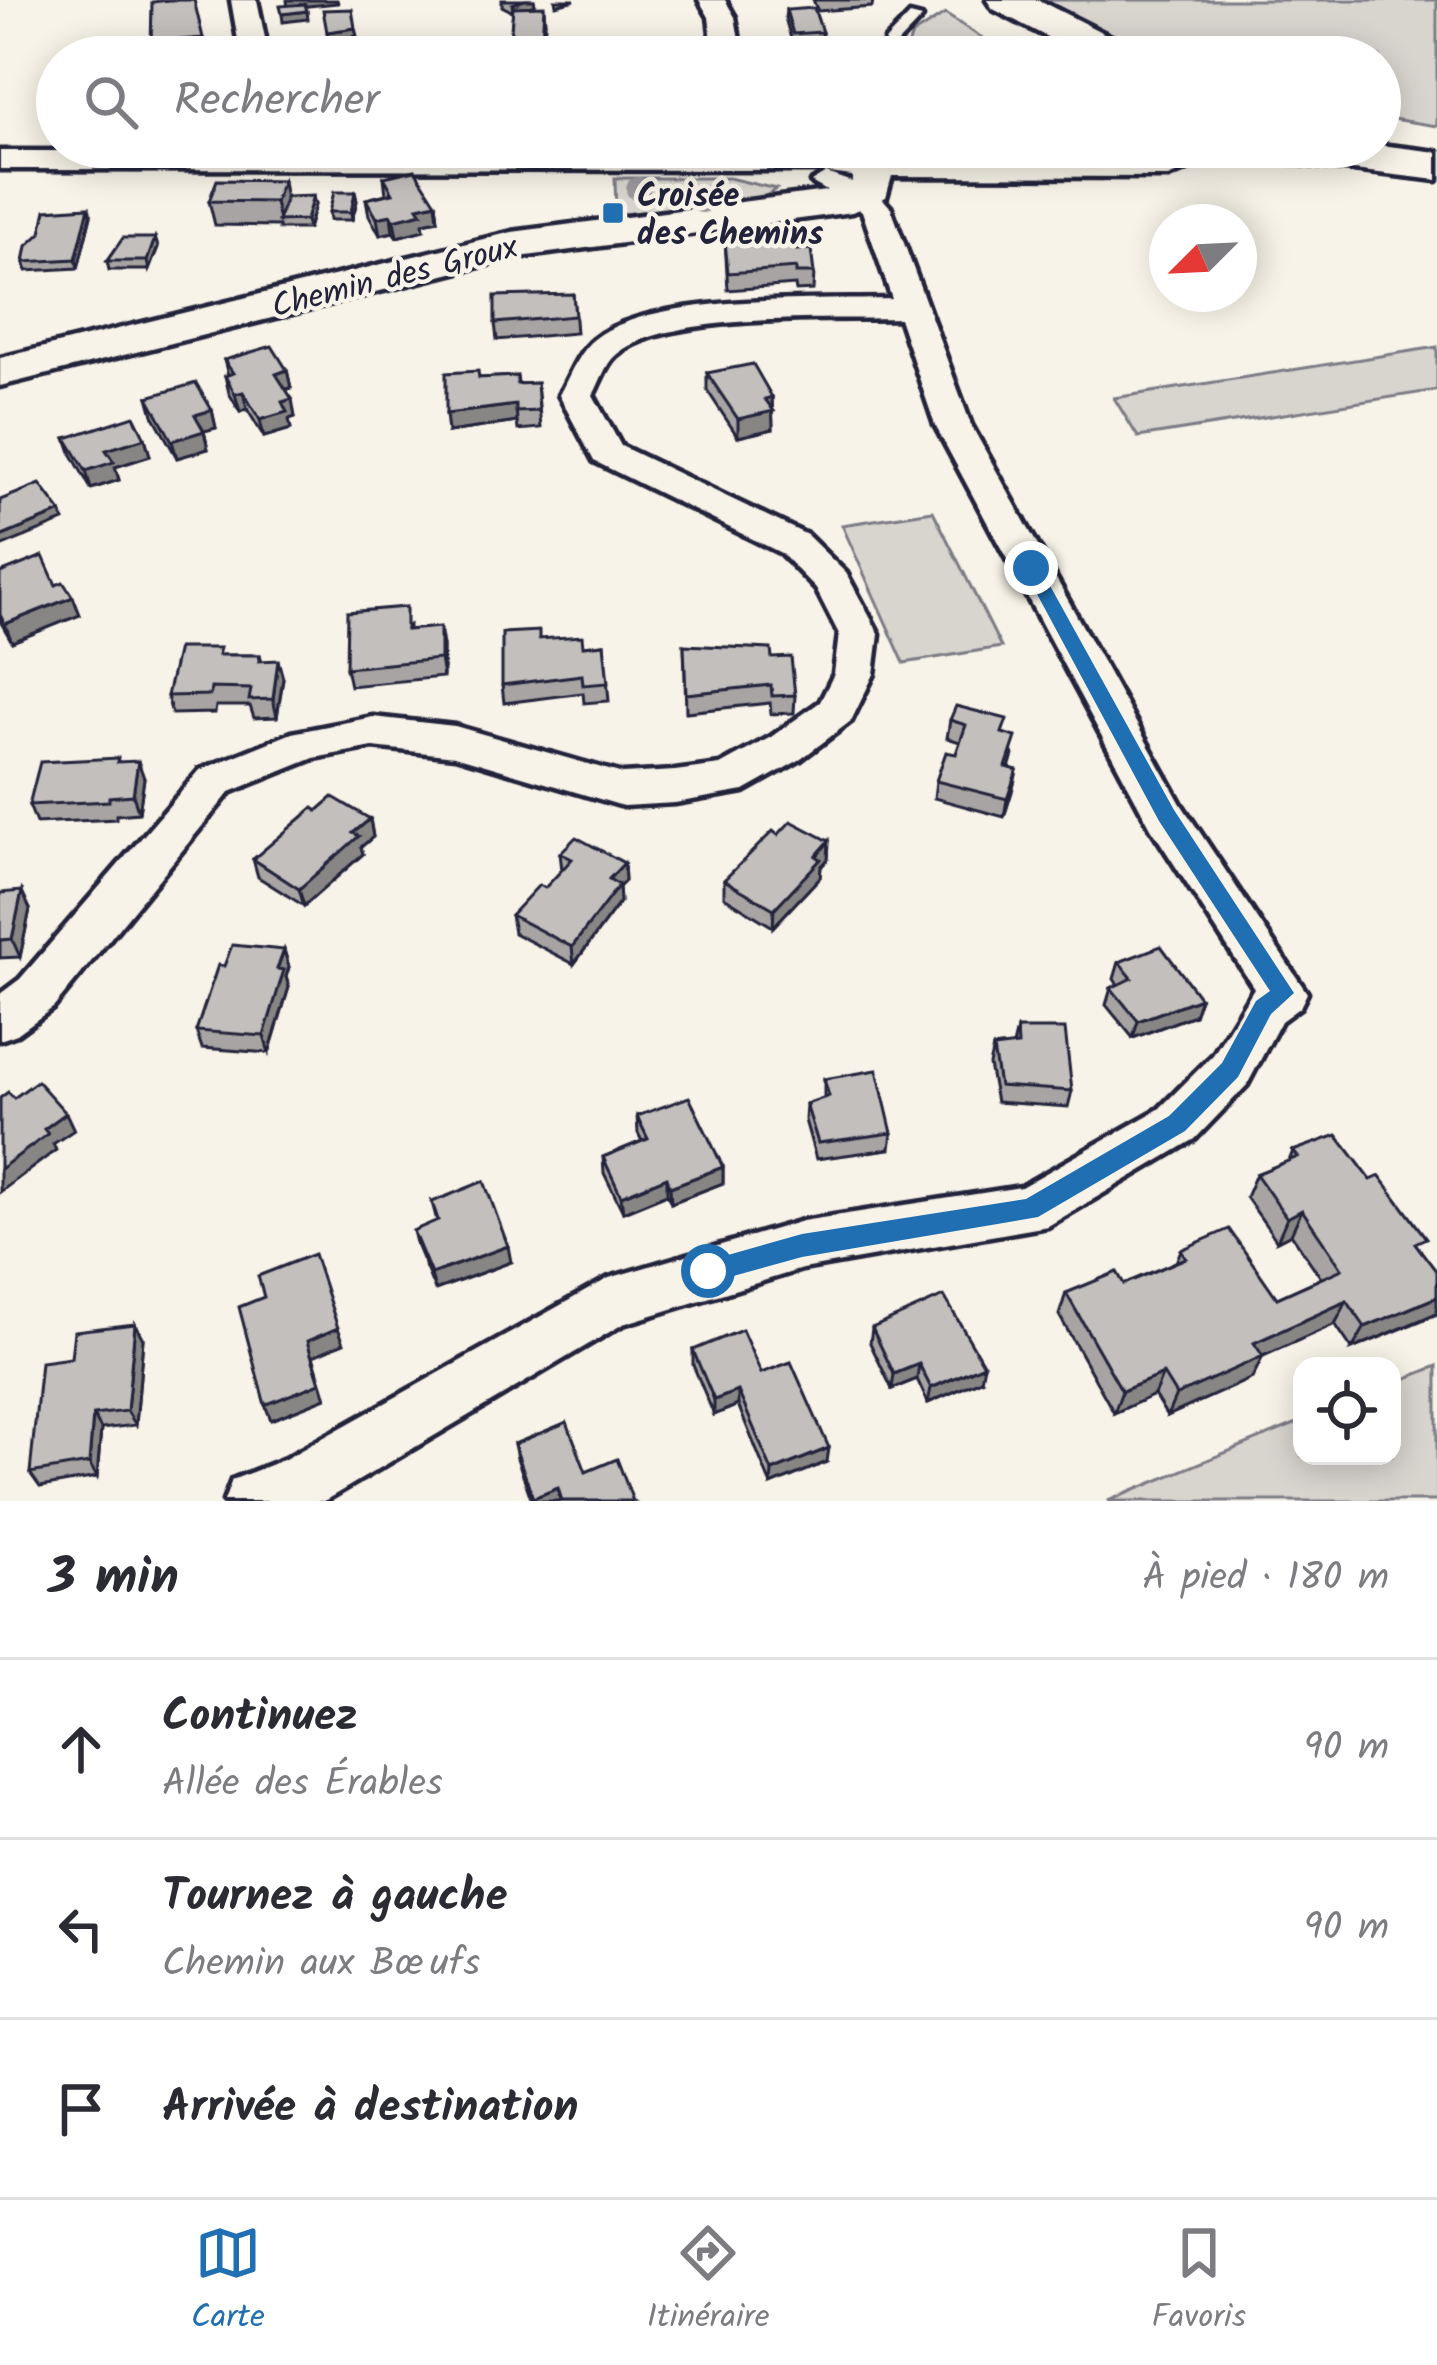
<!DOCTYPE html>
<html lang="fr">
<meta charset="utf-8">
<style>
:root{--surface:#fff;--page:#f2f2f3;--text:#2b2b33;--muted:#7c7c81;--line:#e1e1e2;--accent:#1f6fb2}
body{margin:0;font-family:Kalam,sans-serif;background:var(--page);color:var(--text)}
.controls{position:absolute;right:36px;bottom:36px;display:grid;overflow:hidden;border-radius:24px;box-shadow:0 6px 30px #0003}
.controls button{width:108px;height:108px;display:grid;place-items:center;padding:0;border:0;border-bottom:3px solid var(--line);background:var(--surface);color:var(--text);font:60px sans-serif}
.compass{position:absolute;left:1149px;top:204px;width:108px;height:108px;border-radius:50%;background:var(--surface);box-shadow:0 6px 30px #0003;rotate:246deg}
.stop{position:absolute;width:36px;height:36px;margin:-27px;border:9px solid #1f6fb2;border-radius:50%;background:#fff}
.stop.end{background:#1f6fb2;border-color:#fff;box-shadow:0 3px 12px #0008}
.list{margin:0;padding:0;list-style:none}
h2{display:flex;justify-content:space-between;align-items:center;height:156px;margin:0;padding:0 48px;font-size:51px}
h2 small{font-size:39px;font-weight:400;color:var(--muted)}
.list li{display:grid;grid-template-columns:78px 1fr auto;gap:36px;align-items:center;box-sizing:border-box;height:180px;padding:0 48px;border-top:3px solid var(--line)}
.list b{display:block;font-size:45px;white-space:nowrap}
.list p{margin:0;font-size:39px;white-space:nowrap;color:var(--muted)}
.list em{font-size:39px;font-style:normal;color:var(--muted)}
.icon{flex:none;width:66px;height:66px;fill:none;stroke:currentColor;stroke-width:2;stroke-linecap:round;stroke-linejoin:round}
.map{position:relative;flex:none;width:1437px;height:1501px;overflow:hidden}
.search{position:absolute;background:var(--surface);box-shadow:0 6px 30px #0003;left:36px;right:36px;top:36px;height:132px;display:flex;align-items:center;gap:30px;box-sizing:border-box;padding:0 42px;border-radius:66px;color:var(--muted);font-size:45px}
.sheet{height:696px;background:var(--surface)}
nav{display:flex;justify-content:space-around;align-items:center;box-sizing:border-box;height:168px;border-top:3px solid var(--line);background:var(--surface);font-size:33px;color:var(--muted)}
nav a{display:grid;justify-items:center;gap:6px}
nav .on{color:var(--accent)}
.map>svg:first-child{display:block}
</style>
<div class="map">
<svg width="1437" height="1501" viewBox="0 0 1437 1501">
<rect width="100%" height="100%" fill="#f7f3e8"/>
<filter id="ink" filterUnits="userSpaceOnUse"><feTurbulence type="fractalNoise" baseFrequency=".00833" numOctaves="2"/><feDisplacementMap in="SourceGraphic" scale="24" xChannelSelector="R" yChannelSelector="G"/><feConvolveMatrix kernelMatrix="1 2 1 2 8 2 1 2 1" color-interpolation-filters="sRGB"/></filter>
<g filter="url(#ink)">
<g fill="#d8d5cf" stroke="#7d7c85" stroke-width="3">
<polygon points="1027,0 1437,0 1437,126 1380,117 1380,57 1137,57"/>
<polygon points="945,14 1012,57 904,57 912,35"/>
<polygon points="615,178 729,178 776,189 763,198 616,215"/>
<polygon points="1437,347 1437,390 1138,437 1114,398"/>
<polygon points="933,511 1001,647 904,663 842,525"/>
<polygon points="1437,1366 1437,1501 1108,1501 1302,1421 1302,1456 1392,1456 1392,1384"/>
</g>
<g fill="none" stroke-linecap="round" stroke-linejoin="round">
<g stroke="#22223b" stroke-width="9">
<g id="lane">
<polygon points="910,15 922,18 897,44 893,57 879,57 886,40"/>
<polygon points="1016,147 1034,147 1062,164 1050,167"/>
</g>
</g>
<g stroke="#22223b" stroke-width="9">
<g id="street">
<polygon points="231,0 257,0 269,57 241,57"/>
<polygon points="699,0 725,0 735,17 742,57 714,57 709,17"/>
<polygon points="0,151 837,152 852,161 837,170 0,169"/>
<path d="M 826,173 L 875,190 L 891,208 L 971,425 L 1181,804 L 1307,993 L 1300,1007 L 1281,1021 L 1247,1085 L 1195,1139 L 1048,1226 L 802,1269 L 623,1324 L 324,1501 L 224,1501 L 232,1480 L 285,1459 L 609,1278 L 802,1221 L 1021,1187 L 1159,1109 L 1213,1055 L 1254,988 L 1151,828 L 935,425 L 899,318 C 833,320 664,312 616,355 C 605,364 600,383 593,395 L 621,446 L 807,535 L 846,573 L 879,634 L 874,674 L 851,721 L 801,759 L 744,791 L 675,803 L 623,806 L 455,756 L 373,747 L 314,758 L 230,792 L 54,1007 L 17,1034 L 0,1040 L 0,994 L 20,979 L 200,770 L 292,733 L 373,717 L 455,726 L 623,774 L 675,771 L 720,765 L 771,737 L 820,702 L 834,674 L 839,634 L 816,589 L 781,553 L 594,461 L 559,395 C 569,378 577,353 593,340 C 649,293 819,301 892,299 L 862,211 L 811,182 Z"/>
</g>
</g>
<g stroke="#22223b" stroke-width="9">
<polygon id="secondary" points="1174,147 1226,147 1220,155 1168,177 892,176 886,197 852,212 512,258 0,386 0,358 512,232 841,189 852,183 852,176 822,172 816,164 822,156 836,152 1161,153"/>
</g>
<g stroke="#22223b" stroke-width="9">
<g id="primary">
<polygon points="987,0 1038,0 1133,48 1139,57 1086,57 993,9"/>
<polygon points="1380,145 1437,152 1437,180 1278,161 1262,157 1255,147"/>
</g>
</g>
<use href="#lane" fill="#f7f3e8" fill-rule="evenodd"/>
<use href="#street" fill="#f7f3e8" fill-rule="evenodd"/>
<use href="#secondary" fill="#f7f3e8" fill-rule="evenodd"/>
<use href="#primary" fill="#f7f3e8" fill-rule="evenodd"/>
</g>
<g fill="#9b999d">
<circle cx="638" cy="189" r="12"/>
<circle cx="702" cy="201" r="12"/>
</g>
<g fill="#a7a4a3" stroke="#22223b" stroke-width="3">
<polygon points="502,0 534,0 535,5 530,7 545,22 543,56 511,57 510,41 513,12 502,6"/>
<polygon points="813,0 873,0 872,7 818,11"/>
<polygon points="786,10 822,32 822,41 792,42 785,18"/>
<polygon points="384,177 436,203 438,220 423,223 424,230 397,237 393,232 380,235 369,216 366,199 386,194"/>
<polygon points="355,192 357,201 352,220 330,220 329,212"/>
<polygon points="286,197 315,205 308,229 279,229 279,226 215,225 209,201"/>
<polygon points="91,215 78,268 27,271 24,262 41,233"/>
<polygon points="155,238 158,247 149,270 109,270 107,261"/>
<polygon points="725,241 797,250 814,273 813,290 796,291 795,285 728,290"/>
<polygon points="573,294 576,333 497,340 495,323"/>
<polygon points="224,360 287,370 291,388 286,390 295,417 289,419 291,429 264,437 247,409 240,412 229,393 225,376 228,375"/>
<polygon points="707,373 772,397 773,429 738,437 707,390"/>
<polygon points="517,376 518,384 537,383 541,428 518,430 517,422 448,432 479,378"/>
<polygon points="148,397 212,410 216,428 204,431 208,449 177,458 153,415"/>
<polygon points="66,438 145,438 150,456 115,467 119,480 91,489 72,455"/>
<polygon points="0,573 56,585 73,597 80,615 12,642 0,621"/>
<polygon points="409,625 409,630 443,645 443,677 350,686 346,668"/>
<polygon points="539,639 583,646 604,644 609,701 584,703 583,693 504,703 502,685"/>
<polygon points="684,645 795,695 794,713 771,714 770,703 686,712"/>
<polygon points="222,655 260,655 262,661 283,678 277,717 254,718 250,706 216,706 215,713 172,714 167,696"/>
<polygon points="950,720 1005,734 1013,755 1009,768 1017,770 1013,788 1004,817 934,798 936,781 956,754 960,742 947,738"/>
<polygon points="120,762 144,778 139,813 116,815 116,819 36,823 29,805"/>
<polygon points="370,819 373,837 361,847 363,854 304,906 258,877 253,859"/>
<polygon points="778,835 829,841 828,859 821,867 820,877 773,927 724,897 724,880"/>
<polygon points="560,853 624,863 625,881 619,887 620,902 574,964 514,933 511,915 545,888 562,870"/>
<polygon points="0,893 30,909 20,957 0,958"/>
<polygon points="284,950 289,967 286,977 289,987 269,1053 202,1048 196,1031 224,966"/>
<polygon points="1119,962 1200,998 1194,1015 1133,1038 1106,1005 1111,988 1118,985 1114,979"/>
<polygon points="1017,1029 1072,1091 1068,1107 996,1102 989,1065 993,1048 1013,1046"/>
<polygon points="824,1079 892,1133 890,1149 816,1159 805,1120 806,1104 824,1098"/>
<polygon points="637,1116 723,1167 723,1183 671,1203 667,1194 623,1212 604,1173 603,1157 642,1141 638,1133"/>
<polygon points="1293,1151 1420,1249 1437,1314 1352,1349 1335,1324 1263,1356 1252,1378 1167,1416 1154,1395 1114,1413 1059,1315 1066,1293 1124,1284 1176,1262 1181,1250 1277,1298 1321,1278 1291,1234 1277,1241 1246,1197 1256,1174 1289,1161"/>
<polygon points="432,1202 511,1262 435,1290 417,1247 413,1231 437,1221"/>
<polygon points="872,1328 981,1380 928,1403 917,1379 892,1389 870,1343"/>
<polygon points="143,1339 136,1425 101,1429 97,1477 40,1487 30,1473 71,1358"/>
<polygon points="693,1350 761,1373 827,1462 771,1485 738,1405 714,1415 693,1365"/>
<polygon points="514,1444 586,1472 633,1501 532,1501 517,1458"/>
</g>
<g fill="#888684" stroke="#22223b" stroke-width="3">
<polygon points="287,0 337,0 338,3 288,8"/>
<polygon points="525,0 534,0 535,5 513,12 512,4"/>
<polygon points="555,0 575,0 556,5"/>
<polygon points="544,6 545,22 543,56 542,40"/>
<polygon points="307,11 308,19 283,22 282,14"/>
<polygon points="355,28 357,36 328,40 327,32"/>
<polygon points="203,38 206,54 183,56 180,40"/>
<polygon points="180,44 183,57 153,57 151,47"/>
<polygon points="283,181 287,206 279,221 275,202"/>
<polygon points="355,192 357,201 352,220 351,212"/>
<polygon points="313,196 315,205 308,229 306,220"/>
<polygon points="436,203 438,220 423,223 424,230 397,237 394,220 418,207"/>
<polygon points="89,207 91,215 78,268 76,259"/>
<polygon points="391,215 393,232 380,235 377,218"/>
<polygon points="155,238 158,247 149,270 147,261"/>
<polygon points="287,370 291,388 279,391 276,374"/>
<polygon points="243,392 247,409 240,412 235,394"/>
<polygon points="772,397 773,429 738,437 738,419 765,399"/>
<polygon points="292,399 295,417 289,419 291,429 264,437 260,420 282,402"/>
<polygon points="516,405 517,422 448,432 446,414"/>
<polygon points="212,410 216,428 204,431 208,449 177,458 172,441 195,415"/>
<polygon points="145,438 150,456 115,467 119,480 91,489 86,471 106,450"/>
<polygon points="61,512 64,521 0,547 0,537"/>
<polygon points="73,597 80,615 12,642 5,624"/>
<polygon points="440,627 443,645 443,677 440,659"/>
<polygon points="278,660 283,678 277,717 273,699"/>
<polygon points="138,761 144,778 139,813 133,795"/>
<polygon points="1017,770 1013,788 1004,817 1007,799"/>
<polygon points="370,819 373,837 361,847 363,854 304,906 299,889 353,833"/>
<polygon points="829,841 828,859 821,867 820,877 773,927 774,909"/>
<polygon points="624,863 625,881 619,887 620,902 574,964 572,947 609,879"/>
<polygon points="22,891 30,909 20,957 12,939"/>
<polygon points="284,950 289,967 286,977 289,987 269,1053 264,1036 277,969"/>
<polygon points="1200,998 1194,1015 1133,1038 1138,1021"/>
<polygon points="66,1113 74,1130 53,1144 56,1150 0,1192 0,1169 44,1129"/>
<polygon points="723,1167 723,1183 671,1203 670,1187"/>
<polygon points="667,1177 667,1194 623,1212 621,1196"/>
<polygon points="1302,1210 1291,1234 1277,1241 1287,1218"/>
<polygon points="508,1246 511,1262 435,1290 431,1274"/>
<polygon points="1437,1297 1437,1313 1352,1349 1365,1327"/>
<polygon points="1347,1301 1335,1324 1250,1362 1263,1356 1252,1378 1167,1416 1176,1395 1254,1343"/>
<polygon points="135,1324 143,1339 136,1425 127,1411"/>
<polygon points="338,1328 344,1343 313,1356 326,1398 271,1420 265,1405 307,1341"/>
<polygon points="919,1364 917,1379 892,1389 894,1374"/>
<polygon points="984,1365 981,1380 928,1403 931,1388"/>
<polygon points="1163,1374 1154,1395 1114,1413 1122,1391"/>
<polygon points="738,1391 738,1405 714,1415 714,1400"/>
<polygon points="93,1415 101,1429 97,1477 89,1463"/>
<polygon points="829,1448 827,1462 771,1485 772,1471"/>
<polygon points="558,1488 560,1501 534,1501 533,1498"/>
</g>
<g fill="#c2bfbd" stroke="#22223b" stroke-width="3">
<polygon points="169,0 194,0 203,38 180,40 180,44 151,47 152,2"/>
<polygon points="305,4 307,11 282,14 280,6"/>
<polygon points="544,6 542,40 510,41 513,7"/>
<polygon points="814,8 822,32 793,34 786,10"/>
<polygon points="352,9 355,28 327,32 323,10"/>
<polygon points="346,45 349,57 306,57 304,50"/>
<rect x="634" y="53" width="51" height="4"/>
<polygon points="415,170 436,203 418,207 422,213 394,220 391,215 377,218 366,199 393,193 384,177"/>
<polygon points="217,180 283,181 275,202 209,201"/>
<polygon points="334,192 355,192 351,212 329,212"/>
<polygon points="313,196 306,220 278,221 286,197"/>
<polygon points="89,207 76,259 24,262 27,246 41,233 46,210"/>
<polygon points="123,238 155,238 147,261 107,261"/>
<polygon points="725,241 797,243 797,250 811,249 814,273 796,273 796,268 728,273"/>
<polygon points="573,294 575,316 495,323 495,296"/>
<polygon points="272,346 287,370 276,374 292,399 282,402 287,412 260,420 243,392 235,394 225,376 233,373 224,360"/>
<polygon points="753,364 772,397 765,399 774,411 738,419 707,373"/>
<polygon points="478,371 479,378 517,376 517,384 537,383 539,411 516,412 516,405 446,414 446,373"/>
<polygon points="196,383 212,410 195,415 204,431 172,441 148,397"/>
<polygon points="134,416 145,438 106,450 114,462 86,471 66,438"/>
<polygon points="40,484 61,512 0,537 0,500"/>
<polygon points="43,556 56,585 63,582 73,597 5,624 0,615 0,573"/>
<polygon points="406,607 406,630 440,627 440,659 346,668 347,612"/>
<polygon points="539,631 539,639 582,636 583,646 604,644 608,683 583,685 582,675 502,685 502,633"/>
<polygon points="684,645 771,649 772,658 791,657 795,695 772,696 771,685 686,694"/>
<polygon points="178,648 220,648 218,655 260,655 259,661 278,660 273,699 249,700 251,689 211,688 210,695 167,696"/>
<polygon points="956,706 1007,719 1002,733 1016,737 1006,767 1017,770 1007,799 936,781 946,752 956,754 966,725 950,720"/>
<polygon points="118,758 117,762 138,761 133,795 109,797 109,801 29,805 40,762"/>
<polygon points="333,797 370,819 353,833 359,836 299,889 253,859 313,808 317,811"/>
<polygon points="791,821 829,841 816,856 821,859 774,909 724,880 773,831 778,835"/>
<polygon points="576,837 624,863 609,879 619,885 572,947 511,915 539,885 545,888 572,859 560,853"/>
<polygon points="22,891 12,939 0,940 0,893"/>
<polygon points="232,945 284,950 277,969 284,970 264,1036 196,1031 218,965 224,966"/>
<polygon points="1161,946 1200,998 1138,1021 1111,988 1132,978 1119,962"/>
<polygon points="1017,1029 1065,1029 1072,1091 999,1086 993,1048 1018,1045"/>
<polygon points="877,1070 892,1133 818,1143 806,1104 829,1096 824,1079"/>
<polygon points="37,1081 66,1113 44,1129 48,1134 0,1169 0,1098 8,1092 14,1098"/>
<polygon points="689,1097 723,1167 670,1187 667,1177 621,1196 603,1157 648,1139 637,1116"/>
<polygon points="1337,1135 1371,1180 1380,1176 1426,1238 1415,1243 1437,1272 1437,1297 1365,1327 1347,1301 1254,1343 1263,1356 1176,1395 1163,1374 1122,1391 1066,1293 1117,1272 1124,1284 1186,1258 1181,1250 1229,1229 1277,1298 1342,1269 1302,1210 1287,1218 1256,1174 1298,1157 1293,1151"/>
<polygon points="484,1181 508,1246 431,1274 413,1231 438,1220 432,1202"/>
<polygon points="314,1254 338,1328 307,1341 320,1383 265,1405 239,1307 264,1297 258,1276"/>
<polygon points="944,1296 984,1365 931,1388 919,1364 894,1374 872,1328"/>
<polygon points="135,1324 127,1411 93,1415 89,1463 30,1473 41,1362 71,1358 74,1331"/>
<polygon points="742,1330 761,1373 791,1362 829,1448 772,1471 738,1391 714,1400 693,1350"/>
<polygon points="567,1422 586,1472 617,1459 633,1501 562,1501 558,1488 533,1498 514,1444"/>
</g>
</g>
<polygon fill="#1f6fb2" points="1025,564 1038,564 1174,810 1294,993 1271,1014 1238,1077 1185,1131 1038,1217 802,1257 708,1283 700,1279 696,1271 700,1263 802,1234 1026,1199 1169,1116 1222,1063 1256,1001 1270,991 1159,821 1023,568"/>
<rect fill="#1f6fb2" stroke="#f7f3e8" stroke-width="4.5" x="601" y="201" width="24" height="24" rx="6"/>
<g text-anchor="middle" stroke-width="9" stroke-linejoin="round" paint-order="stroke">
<g font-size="33" font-weight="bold" fill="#22223b" stroke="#f7f3e8" text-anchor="start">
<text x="637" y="206">Croisée<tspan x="637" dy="38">des Chemins</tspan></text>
</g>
<g font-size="33" fill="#22223b" stroke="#f7f3e8">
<text transform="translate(394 275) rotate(-14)" y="12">Chemin des Groux</text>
</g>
</g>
</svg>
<div class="controls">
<button><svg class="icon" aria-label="locate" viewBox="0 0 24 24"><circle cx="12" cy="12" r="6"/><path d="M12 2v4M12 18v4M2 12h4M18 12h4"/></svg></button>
</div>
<svg class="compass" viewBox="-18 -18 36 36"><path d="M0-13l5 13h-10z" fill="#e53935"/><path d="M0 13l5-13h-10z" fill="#7c7c81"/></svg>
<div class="stop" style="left:708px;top:1271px"></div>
<div class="stop end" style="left:1031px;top:568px"></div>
<div class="search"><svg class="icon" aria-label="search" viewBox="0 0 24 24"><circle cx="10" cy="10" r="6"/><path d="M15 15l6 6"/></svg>Rechercher</div>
</div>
<section class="sheet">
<h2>3 min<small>À pied · 180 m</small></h2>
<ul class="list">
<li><svg class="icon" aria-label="ahead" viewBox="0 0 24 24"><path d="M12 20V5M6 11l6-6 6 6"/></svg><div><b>Continuez</b><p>Allée des Érables</p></div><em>90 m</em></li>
<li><svg class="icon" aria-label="left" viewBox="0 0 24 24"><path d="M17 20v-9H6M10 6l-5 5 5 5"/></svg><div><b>Tournez à gauche</b><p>Chemin aux Bœufs</p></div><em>90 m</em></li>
<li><svg class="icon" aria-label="arrive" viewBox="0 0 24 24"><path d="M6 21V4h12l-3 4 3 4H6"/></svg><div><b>Arrivée à destination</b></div></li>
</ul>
</section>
<nav>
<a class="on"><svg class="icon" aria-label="map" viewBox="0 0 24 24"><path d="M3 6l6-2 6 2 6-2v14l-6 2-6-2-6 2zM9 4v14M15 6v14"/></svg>Carte</a>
<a><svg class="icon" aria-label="directions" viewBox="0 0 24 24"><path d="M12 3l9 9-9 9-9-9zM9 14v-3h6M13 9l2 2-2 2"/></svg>Itinéraire</a>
<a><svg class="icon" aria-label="saved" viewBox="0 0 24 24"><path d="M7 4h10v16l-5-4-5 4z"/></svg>Favoris</a>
</nav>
